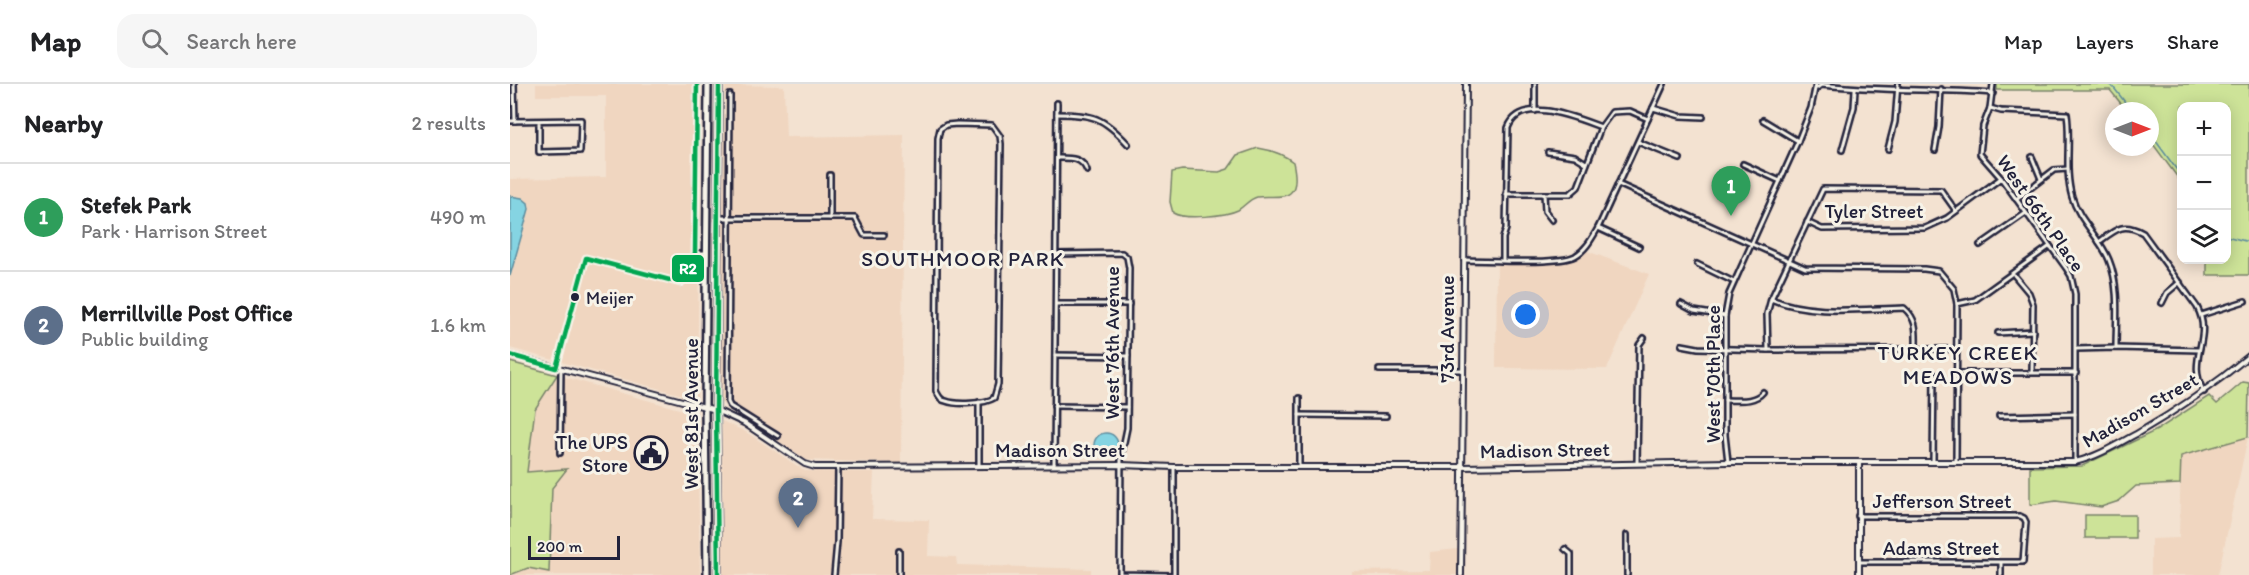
<!DOCTYPE html>
<meta charset="utf-8">
<style>
:root{--surface:#fff;--page:#f6f6f6;--text:#202124;--muted:#757577;--line:#e0e0e0;--accent:#22223b}
body{margin:0;font-family:Itim,sans-serif;background:var(--page);color:var(--text)}
.controls{position:absolute;right:18px;top:18px;display:grid;overflow:hidden;border-radius:12px;box-shadow:0 3px 15px #0003}
.controls button{width:54px;height:54px;display:grid;place-items:center;padding:0;border:0;border-bottom:2px solid var(--line);background:var(--surface);color:var(--text);font:30px sans-serif}
.compass{position:absolute;left:1595px;top:18px;width:54px;height:54px;border-radius:50%;background:var(--surface);box-shadow:0 3px 15px #0003;rotate:90deg}
.scale{position:absolute;left:18px;bottom:15px;width:92px;box-sizing:border-box;padding-left:6px;border:3px solid #22223b;border-top:0;font-size:16px;line-height:21px;white-space:nowrap;color:#22223b;-webkit-text-stroke:4px #f7f3e8;paint-order:stroke}
.you{position:absolute;left:1016px;top:231px;width:21px;height:21px;margin:-15px;border:4px solid #fff;border-radius:50%;background:#1a73e8;box-shadow:0 0 0 9px #1a73e833}
.badge{display:grid;place-items:center;width:39px;height:39px;border-radius:50%;background:var(--accent);color:#fff;font-size:20px;font-weight:700}
.pin{position:absolute;translate:-50% -50px;filter:drop-shadow(0 2px 3px #0008)}
.pin::after{content:'';position:absolute;top:32px;width:21px;height:18px;background:inherit;clip-path:polygon(0 0,100% 0,50% 100%)}
.list{margin:0;padding:0;list-style:none}
h2{display:flex;justify-content:space-between;align-items:center;height:78px;margin:0;padding:0 24px;font-size:26px}
h2 small{font-size:20px;font-weight:400;color:var(--muted)}
.list li{display:grid;grid-template-columns:39px 1fr auto;gap:18px;align-items:center;box-sizing:border-box;height:108px;padding:0 24px;border-top:2px solid var(--line)}
.list b{display:block;font-size:22px;white-space:nowrap}
.list p{margin:0;font-size:20px;white-space:nowrap;color:var(--muted)}
.list em{font-size:20px;font-style:normal;color:var(--muted)}
.icon{flex:none;width:33px;height:33px;fill:none;stroke:currentColor;stroke-width:2;stroke-linecap:round;stroke-linejoin:round}
.map{position:relative;flex:none;width:1739px;height:491px;overflow:hidden}
header{display:flex;align-items:center;gap:36px;box-sizing:border-box;height:84px;padding:0 30px;background:var(--surface);border-bottom:2px solid var(--line)}
header strong{font-size:28px}
nav{display:flex;gap:33px;margin-inline-start:auto;font-size:21px}
.search{width:420px;height:54px;background:var(--page);display:flex;align-items:center;gap:15px;box-sizing:border-box;padding:0 21px;border-radius:18px;color:var(--muted);font-size:22px}
main{display:flex}
aside{flex:1;background:var(--surface)}
.map>svg:first-child{display:block}
</style>
<header>
<strong>Map</strong>
<div class="search"><svg class="icon" aria-label="search" viewBox="0 0 24 24"><circle cx="10" cy="10" r="6"/><path d="M15 15l6 6"/></svg>Search here</div>
<nav><a>Map</a><a>Layers</a><a>Share</a></nav>
</header>
<main>
<aside>
<h2>Nearby<small>2 results</small></h2>
<ul class="list">
<li><span class="badge" style="background:#2e9e5b">1</span><div><b>Stefek Park</b><p>Park · Harrison Street</p></div><em>490 m</em></li>
<li><span class="badge" style="background:#5c6f8a">2</span><div><b>Merrillville Post Office</b><p>Public building</p></div><em>1.6 km</em></li>
</ul>
</aside>
<div class="map">
<svg width="1739" height="491" viewBox="0 0 1739 491">
<rect width="100%" height="100%" fill="#f3e2d1"/>
<filter id="ink" filterUnits="userSpaceOnUse"><feTurbulence type="fractalNoise" baseFrequency=".0167" numOctaves="2"/><feDisplacementMap in="SourceGraphic" scale="12" xChannelSelector="R" yChannelSelector="G"/><feConvolveMatrix kernelMatrix="1 2 1 2 8 2 1 2 1" color-interpolation-filters="sRGB"/></filter>
<g filter="url(#ink)">
<g fill="#f0d6c0">
<polygon points="26,0 191,0 187,315 0,264 0,95 96,93 96,12 26,12"/>
<polygon points="215,1 274,2 276,53 394,51 391,379 297,376 210,318"/>
<polygon points="1077,167 1139,190 1097,285 986,284 987,175 1059,177"/>
<polygon points="47,291 187,330 190,491 3,491 18,484 39,488 42,404 56,385 17,388 25,325"/>
<polygon points="212,337 236,348 295,387 364,388 362,435 419,436 418,472 446,473 447,481 581,485 581,491 213,491"/>
<polygon points="1738,353 1708,491 1641,491 1641,455 1669,454 1671,372"/>
<polygon points="948,465 948,491 842,491 842,487 919,486 920,468"/>
</g>
<g fill="#cde398" stroke="#78826a" stroke-width="1.5">
<polygon points="1487,0 1739,0 1739,191 1697,191 1697,176 1716,176 1716,22 1672,22 1671,98 1640,56 1640,27 1617,27 1600,6 1487,6"/>
<path d="M 748,64 C 761,66 772,69 783,78 C 785,87 788,103 780,109 C 773,115 756,111 747,113 C 739,115 735,122 728,126 C 716,132 674,136 663,129 L 660,118 L 662,88 L 672,86 L 709,88 L 718,85 L 728,71 Z"/>
<polygon points="0,278 47,291 25,325 17,388 57,385 42,404 39,488 18,484 0,491"/>
<polygon points="1733,298 1739,299 1738,353 1671,372 1670,400 1626,402 1609,417 1591,423 1546,417 1520,421 1520,383 1572,382 1647,346 1699,312 1707,320"/>
<rect x="1575" y="431" width="50" height="23"/>
</g>
<g fill="#85d4e2" stroke="#5d8d9f" stroke-width="1.5">
<polygon points="0,112 12,114 18,119 19,125 0,192"/>
<circle cx="596" cy="361" r="12"/>
</g>
<g fill="none" stroke-linecap="round" stroke-linejoin="round">
<g stroke="#5d8d9f" stroke-width="1.5">
<polyline points="1598,0 1604,4 1622,27"/>
<polyline points="1640,49 1672,93"/>
<polyline points="1716,152 1739,158"/>
</g>
<g stroke="#22223b" stroke-width="8">
<g id="minor">
<polyline points="4,0 5,37"/>
<polyline points="1483,0 1480,24 1473,42 1470,70 1491,94 1556,184 1561,192 1565,210 1565,378"/>
<path d="M 1307,4 L 1311,1 C 1368,7 1426,5 1483,9"/>
<polyline points="220,11 218,318 220,322 268,352"/>
<polyline points="1143,24 1170,32 1193,33"/>
<path d="M 1480,24 L 1491,27 L 1557,30 C 1561,57 1554,86 1562,113 C 1569,137 1590,153 1599,176 C 1610,203 1606,236 1606,264"/>
<polyline points="1025,27 1025,0"/>
<path d="M 547,30 C 583,30 593,33 618,60"/>
<polyline points="1253,36 1288,57"/>
<polyline points="0,37 71,36 70,67 29,68 29,37"/>
<path d="M 447,40 L 482,41 L 490,52 L 491,60 L 488,300 L 484,314 C 475,320 446,321 436,317 C 430,316 429,312 426,307 L 428,54 L 430,45 L 436,41 Z"/>
<polyline points="1128,58 1170,75"/>
<polyline points="1378,65 1385,38 1388,0"/>
<polyline points="1332,66 1344,23 1345,5"/>
<polyline points="1425,66 1429,43 1431,5"/>
<polyline points="1038,68 1065,72 1076,79"/>
<polyline points="1522,73 1531,95"/>
<path d="M 547,74 C 560,74 572,73 577,87"/>
<polyline points="1233,80 1270,97"/>
<polyline points="320,91 320,134"/>
<polyline points="1108,100 1295,184 1414,185 1429,187 1444,205 1447,220 1446,377"/>
<polyline points="996,110 1060,110 1068,103 1091,43 1102,28 1120,27 1138,35"/>
<polyline points="1034,110 1035,127 1042,136"/>
<polyline points="1506,115 1544,86 1558,85"/>
<polyline points="208,134 345,134 354,151 374,151"/>
<polyline points="1297,138 1312,145 1415,144 1437,134 1491,94"/>
<polyline points="1088,144 1129,163"/>
<path d="M 1589,158 C 1606,145 1613,138 1633,149 L 1687,223 C 1704,255 1675,275 1694,308"/>
<polyline points="1470,161 1516,129"/>
<polyline points="185,169 196,169"/>
<polyline points="546,170 612,169 617,173 619,184 617,344 611,373 610,490 662,491"/>
<path d="M 993,175 L 993,154 L 996,145 L 998,44 C 1011,10 1066,34 1091,43"/>
<path d="M 954,176 C 977,176 1047,181 1065,172 C 1076,166 1082,154 1088,144 L 1154,0"/>
<polyline points="1187,180 1224,198"/>
<polyline points="1504,191 1519,209 1523,220 1522,288"/>
<polyline points="171,199 185,169 187,0"/>
<path d="M 1261,215 C 1302,232 1350,225 1394,224 C 1408,236 1406,248 1406,264"/>
<polyline points="1652,219 1657,209 1670,198"/>
<polyline points="546,220 619,220"/>
<polyline points="1171,220 1184,227 1215,232"/>
<polyline points="1447,220 1465,216 1540,162"/>
<polyline points="1691,231 1735,217"/>
<polyline points="1488,249 1523,247"/>
<polyline points="1172,261 1188,264 1258,266 1447,265"/>
<polyline points="1566,265 1606,264 1689,266"/>
<polyline points="1258,266 1257,230 1261,215 1313,105 1431,106 1446,127"/>
<polyline points="545,271 618,272"/>
<polyline points="869,286 952,286"/>
<polyline points="1447,289 1566,289"/>
<path d="M 1215,316 C 1228,316 1244,319 1253,308"/>
<polyline points="544,322 617,323"/>
<polyline points="789,331 876,332"/>
<polyline points="1489,332 1565,330"/>
<polyline points="50,369 51,285"/>
<polyline points="1423,377 1424,290"/>
<polyline points="1218,378 1215,351 1215,232 1219,210 1288,57 1301,24 1306,0"/>
<polyline points="1127,379 1129,261 1134,254"/>
<polyline points="469,381 469,318"/>
<polyline points="544,381 547,19"/>
<polyline points="789,382 789,314"/>
<polyline points="1348,432 1510,432 1514,434 1516,438 1513,478 1349,478"/>
<polyline points="1055,465 1061,470 1061,491"/>
<polyline points="389,467 389,491"/>
<polyline points="324,491 327,458 328,383"/>
<polyline points="664,491 664,383"/>
<polyline points="1117,491 1117,451"/>
<polyline points="1491,491 1491,479"/>
</g>
</g>
<g stroke="#22223b" stroke-width="8">
<g id="tertiary">
<path d="M 0,271 L 206,326 L 234,339 L 295,380 L 305,383 L 328,383 L 611,381 L 664,383 L 952,383 L 1218,378 L 1565,378 C 1587,373 1608,360 1628,349 C 1668,326 1704,301 1739,272"/>
<polyline points="1349,378 1349,491"/>
<polyline points="951,491 956,0"/>
</g>
</g>
<g stroke="#22223b" stroke-width="10">
<g id="primary">
<polyline points="197,491 195,323 198,0"/>
<polyline points="208,491 206,326 209,0"/>
</g>
</g>
<use href="#minor" stroke="#f7f3e8" stroke-width="3"/>
<use href="#tertiary" stroke="#f7f3e8" stroke-width="4"/>
<use href="#primary" stroke="#f7f3e8" stroke-width="5"/>
<g stroke="#f7f3e8" stroke-width="9">
<g id="bus-1">
<polyline points="0,271 46,284 76,174 171,199 185,169 187,0"/>
<polyline points="208,491 206,326 209,0"/>
</g>
</g>
<use href="#bus-1" stroke="#00a651" stroke-width="4.5"/>
</g>
</g>
<defs>
<g id="civic-ring" transform="scale(1.725)"><circle r="9.5" fill="#f7f3e8" stroke="#22223b" stroke-width="1.5"/><path d="M-.6-6.5H3V-4.5H.6V-3L4-1V1h2V6H-6V1h2V-1L-.6-3ZM-1.2 2.5V6h2.4V2.5Z" fill="#22223b"/></g>
</defs>
<g fill-rule="evenodd">
<use href="#civic-ring" x="141" y="369"/>
</g>
<circle fill="#22223b" stroke="#f7f3e8" stroke-width="2" cx="65" cy="213" r="5"/>
<g text-anchor="middle" stroke-width="6" stroke-linejoin="round" paint-order="stroke">
<g font-size="18" fill="#22223b" stroke="#f7f3e8" text-anchor="start">
<text x="76" y="220">Meijer</text>
</g>
<g font-size="20" fill="#22223b" stroke="#f7f3e8">
<text x="1364" y="134">Tyler Street</text>
<text transform="translate(1531 129) rotate(55)" y="7">West 66th Place</text>
<text transform="translate(937 245) rotate(-90)" y="7">73rd Avenue</text>
<text transform="translate(602 259) rotate(-90)" y="7">West 76th Avenue</text>
<text transform="translate(1203 290) rotate(-90)" y="7">West 70th Place</text>
<text transform="translate(1630 326) rotate(-30)" y="7">Madison Street</text>
<text transform="translate(181 330) rotate(-90)" y="7">West 81st Avenue</text>
<text x="550" y="373">Madison Street</text>
<text transform="translate(1035 366) rotate(-1)" y="7">Madison Street</text>
<text x="1432" y="424">Jefferson Street</text>
<text x="1431" y="471">Adams Street</text>
</g>
<g font-size="20" fill="#22223b" stroke="#f7f3e8" text-anchor="end">
<text x="118" y="365">The UPS<tspan x="118" dy="23">Store</tspan></text>
</g>
<g font-size="21" letter-spacing="1.5" fill="#22223b" stroke="#f7f3e8">
<text x="453" y="182">SOUTHMOOR PARK</text>
<text x="1448" y="276">TURKEY CREEK<tspan x="1448" dy="24">MEADOWS</tspan></text>
</g>
</g>
<rect stroke="#f7f3e8" stroke-width="2" x="161" y="170" width="34" height="29" rx="6" fill="#00a651"/>
<g font-size="16" text-anchor="middle" font-weight="bold" fill="#fff">
<text x="178" y="190">R2</text>
</g>
</svg>
<div class="controls">
<button>+</button>
<button>−</button>
<button><svg class="icon" aria-label="layers" viewBox="0 0 24 24"><path d="M12 4l9 5-9 5-9-5zM3 14l9 5 9-5"/></svg></button>
</div>
<svg class="compass" viewBox="-18 -18 36 36"><path d="M0-13l5 13h-10z" fill="#e53935"/><path d="M0 13l5-13h-10z" fill="#757577"/></svg>
<div class="scale">200 m</div>
<div class="you"></div>
<div class="pin badge" style="left:1221px;top:132px;background:#2e9e5b">1</div>
<div class="pin badge" style="left:288px;top:444px;background:#5c6f8a">2</div>
</div>
</main>
